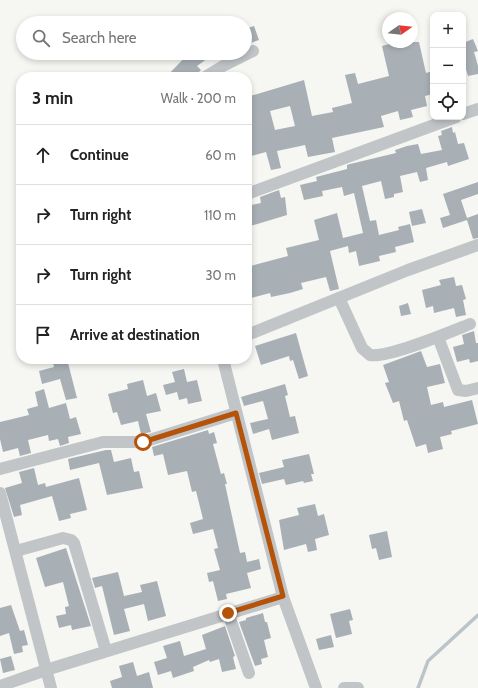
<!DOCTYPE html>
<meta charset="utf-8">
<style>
:root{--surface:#fff;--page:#f6f6f6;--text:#222;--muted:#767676;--line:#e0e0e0}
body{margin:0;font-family:Cabin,sans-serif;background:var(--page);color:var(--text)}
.controls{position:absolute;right:12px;top:12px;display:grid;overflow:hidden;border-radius:8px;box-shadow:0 2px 6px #0003}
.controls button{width:36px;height:36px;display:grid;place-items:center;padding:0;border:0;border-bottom:1px solid var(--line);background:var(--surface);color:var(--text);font:20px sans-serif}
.compass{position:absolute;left:382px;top:12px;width:36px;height:36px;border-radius:50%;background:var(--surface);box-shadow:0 2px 6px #0003;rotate:76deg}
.stop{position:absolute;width:12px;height:12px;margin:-9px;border:3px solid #b45309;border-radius:50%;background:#fff}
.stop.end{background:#b45309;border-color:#fff;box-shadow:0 1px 4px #0008}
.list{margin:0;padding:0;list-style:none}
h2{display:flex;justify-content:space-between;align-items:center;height:52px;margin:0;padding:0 16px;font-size:17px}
h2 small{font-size:13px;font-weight:400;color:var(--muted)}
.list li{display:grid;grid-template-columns:26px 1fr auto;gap:12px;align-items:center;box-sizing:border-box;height:60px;padding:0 16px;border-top:1px solid var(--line)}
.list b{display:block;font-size:15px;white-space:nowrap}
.list em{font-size:13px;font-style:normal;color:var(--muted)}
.icon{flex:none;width:22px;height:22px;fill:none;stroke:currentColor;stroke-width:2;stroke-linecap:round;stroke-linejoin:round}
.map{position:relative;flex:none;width:478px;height:688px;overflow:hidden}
.search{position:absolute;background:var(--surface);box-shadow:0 2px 6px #0003;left:16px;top:16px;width:236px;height:44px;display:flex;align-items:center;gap:10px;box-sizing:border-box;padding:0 14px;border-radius:22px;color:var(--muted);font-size:15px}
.panel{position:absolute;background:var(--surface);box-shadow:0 2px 6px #0003;left:16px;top:72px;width:236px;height:292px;border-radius:16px}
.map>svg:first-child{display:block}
</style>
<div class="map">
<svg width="478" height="688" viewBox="0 0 478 688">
<rect width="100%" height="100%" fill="#f6f6f3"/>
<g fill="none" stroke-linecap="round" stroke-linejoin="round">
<polyline stroke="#bbc5c9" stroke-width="3.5" points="418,688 428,661 478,615"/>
</g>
<g fill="#a8b0b5" fill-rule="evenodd">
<polygon points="254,26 259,40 245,45 245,29"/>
<polygon points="473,39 478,51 474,52 478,66 478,74 468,76 463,59 463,43"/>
<path d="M 397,42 L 419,42 L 426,73 L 433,71 L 433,94 L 425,96 L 427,106 L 411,110 L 413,117 L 400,120 L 398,111 L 381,116 L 384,127 L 332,138 L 335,152 L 308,157 L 305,145 L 277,151 L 281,168 L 271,170 L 266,152 L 247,157 L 247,97 L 304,80 L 312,116 L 333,112 L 332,108 L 352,103 L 345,75 L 355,73 L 358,84 L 389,76 L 382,46 ZM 290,106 L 295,126 L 275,130 L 270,111 Z"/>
<polygon points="189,53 215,53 197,66 201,70 194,77 166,77"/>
<polygon points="452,127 453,133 455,132 458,144 464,143 469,159 448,166 447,162 426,168 428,180 420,182 417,172 400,176 403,192 394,194 394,197 385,199 381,181 362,186 370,221 376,220 379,235 399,230 398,227 410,224 414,242 395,247 396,252 379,256 380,261 359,266 356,251 349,253 348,246 330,251 339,289 330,291 326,277 301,283 303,289 290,293 271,297 270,293 247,299 247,267 288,256 286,248 319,240 314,220 337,213 343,238 363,233 354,193 344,196 342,187 322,191 323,196 304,200 300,185 317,181 316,177 347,169 347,165 350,164 396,153 395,150 407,146 418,144 421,154 442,150 438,136 442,135 441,131"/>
<polygon points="478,182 478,194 461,200 467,218 478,214 478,238 473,239 467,220 443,228 440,218 450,215 443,194"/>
<polygon points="279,190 281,198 285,197 287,215 247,227 247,206 261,203 260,197"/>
<polygon points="422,209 426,223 412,226 409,212"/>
<polygon points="454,277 456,286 462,285 466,299 463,300 466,315 456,317 454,308 434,313 433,306 426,308 422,290 441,285 439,280"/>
<polygon points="408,303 411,314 401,316 399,306"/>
<polygon points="474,331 476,343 478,343 478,361 470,363 469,359 457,362 453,347 464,344 462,335"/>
<polygon points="296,333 308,376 299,379 293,360 290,361 289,356 261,365 255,346"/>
<polygon points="421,351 427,367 440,364 445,383 427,387 431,405 443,402 444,407 472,400 478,424 451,431 452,434 440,437 443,449 428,453 426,444 416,447 407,420 404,421 399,401 393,403 385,383 389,382 383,365"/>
<polygon points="52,359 67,359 77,398 66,400 60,379 42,384 39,371 54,367"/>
<polygon points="184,369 187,382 197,380 202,401 188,404 187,398 179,400 177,392 166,395 163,385 175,382 172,372"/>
<polygon points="143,380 147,396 156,393 161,411 146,414 151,432 141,434 138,421 121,425 117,412 113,413 108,394 128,389 127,384"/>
<polygon points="285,384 288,395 285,396 290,417 295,416 299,433 272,440 269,429 253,434 250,423 268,419 263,401 244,406 241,397"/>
<polygon points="44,389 49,408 66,403 70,419 76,417 81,434 68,437 69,443 60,446 58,439 49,441 48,435 28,440 31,453 20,456 18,448 3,452 0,439 0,422 29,415 27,409 38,406 35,392"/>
<polygon points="208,430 209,434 214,432 217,443 213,444 221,474 224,473 227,484 225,484 240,553 245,552 247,562 259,559 261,569 247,573 251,588 226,594 227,599 218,601 213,581 209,582 207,573 220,570 214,549 218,548 213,529 193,534 190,523 203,519 196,491 192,492 187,471 168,475 163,454 154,456 152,447"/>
<polygon points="106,450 111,450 114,462 131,458 134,472 139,471 143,488 107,495 99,463 70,470 68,459"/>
<polygon points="309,454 314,474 311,474 313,481 304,483 303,481 286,485 284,479 262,484 259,473 284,467 282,460"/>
<polygon points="34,468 38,485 45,483 46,487 79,478 87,510 70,514 71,518 59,521 52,496 20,505 22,515 14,517 5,488 22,483 19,472"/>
<polygon points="315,504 318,516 324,514 329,535 315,539 317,550 308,552 306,544 284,550 279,520 299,515 297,508"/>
<polygon points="387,531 392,557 379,560 376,548 372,549 369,535"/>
<polygon points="66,548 91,626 72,630 71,625 59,628 56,616 66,614 65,607 69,606 63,582 45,587 36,558"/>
<polygon points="118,572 124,596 142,592 140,585 157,581 166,616 148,621 144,604 124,609 130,631 114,635 102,586 95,588 92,578"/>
<polygon points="11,605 20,631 24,630 28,645 22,646 23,652 14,654 9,633 0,636 0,608"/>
<polygon points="350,609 353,620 349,621 352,634 336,638 330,614"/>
<polygon points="263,613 265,622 267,622 271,638 264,640 268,657 261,659 262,664 255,666 239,622 246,620 246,618"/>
<polygon points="225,626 235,656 233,657 236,669 222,672 219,659 210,662 209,660 193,667 194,671 173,678 171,671 158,675 154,662 167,658 163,646 180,641 184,656 206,649 202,635"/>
<polygon points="331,635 334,647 319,650 316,639"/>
<polygon points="11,656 15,670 3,673 0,659"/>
<polygon points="133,662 137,676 149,672 153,688 112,688 110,681 122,677 119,666"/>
</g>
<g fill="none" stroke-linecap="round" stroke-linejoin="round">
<g stroke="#c1c5c8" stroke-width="12">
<polyline points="205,77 223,66 253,51"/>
<polyline points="463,114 478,109"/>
<polyline points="247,194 456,117"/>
<path d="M 339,298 L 362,348 L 370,355 C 389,358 450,332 470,324"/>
<polyline points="247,335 408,270 478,245"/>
<polyline points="438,337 458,390 466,391 478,388"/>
<polyline points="223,359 283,597 316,688"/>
<polyline points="0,469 103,442 143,442 236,413"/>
<polyline points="0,493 51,688"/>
<polyline points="16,551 63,538 71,540 74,543 106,651"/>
<polyline points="228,613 249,673"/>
<polyline points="0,686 46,670 283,597"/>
<polyline points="344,688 358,688"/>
</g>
</g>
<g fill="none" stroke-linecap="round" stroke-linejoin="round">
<polyline stroke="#b45309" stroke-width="5" points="143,442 236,413 283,596 228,613"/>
</g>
</svg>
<div class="controls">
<button>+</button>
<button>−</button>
<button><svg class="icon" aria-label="locate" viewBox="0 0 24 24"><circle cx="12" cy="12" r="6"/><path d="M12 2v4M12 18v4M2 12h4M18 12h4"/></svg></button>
</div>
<svg class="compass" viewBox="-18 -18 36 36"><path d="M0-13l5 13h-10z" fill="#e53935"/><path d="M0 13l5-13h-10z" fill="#767676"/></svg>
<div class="stop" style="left:143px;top:442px"></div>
<div class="stop end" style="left:228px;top:613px"></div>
<div class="search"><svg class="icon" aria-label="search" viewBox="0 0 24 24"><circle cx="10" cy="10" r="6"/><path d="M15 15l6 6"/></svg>Search here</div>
<section class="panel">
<h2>3 min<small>Walk · 200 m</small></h2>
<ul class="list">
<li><svg class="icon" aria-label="ahead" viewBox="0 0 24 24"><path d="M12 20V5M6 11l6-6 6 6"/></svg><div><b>Continue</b></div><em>60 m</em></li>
<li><svg class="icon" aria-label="right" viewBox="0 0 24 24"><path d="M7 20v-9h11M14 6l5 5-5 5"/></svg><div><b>Turn right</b></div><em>110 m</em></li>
<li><svg class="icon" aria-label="right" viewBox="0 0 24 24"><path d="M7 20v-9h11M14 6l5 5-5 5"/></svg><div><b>Turn right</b></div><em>30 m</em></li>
<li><svg class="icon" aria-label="arrive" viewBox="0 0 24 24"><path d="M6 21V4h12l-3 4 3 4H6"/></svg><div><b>Arrive at destination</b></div></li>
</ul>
</section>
</div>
